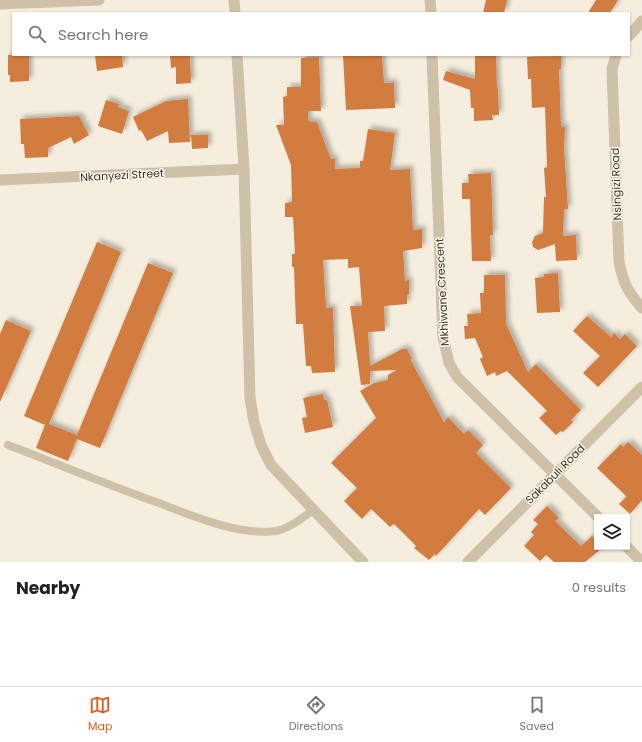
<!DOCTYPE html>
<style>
:root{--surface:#fff;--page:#f2f2f2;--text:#222;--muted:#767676;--line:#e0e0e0;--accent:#ea580c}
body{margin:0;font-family:Poppins,sans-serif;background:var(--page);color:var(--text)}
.controls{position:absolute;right:12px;bottom:12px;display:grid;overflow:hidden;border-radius:0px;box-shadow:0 1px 3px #0004}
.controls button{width:36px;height:36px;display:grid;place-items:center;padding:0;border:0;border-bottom:1px solid var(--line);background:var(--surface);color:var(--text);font:20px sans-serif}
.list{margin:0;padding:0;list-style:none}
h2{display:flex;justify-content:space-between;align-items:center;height:52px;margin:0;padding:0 16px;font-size:17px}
h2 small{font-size:13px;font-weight:400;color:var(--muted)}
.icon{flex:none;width:22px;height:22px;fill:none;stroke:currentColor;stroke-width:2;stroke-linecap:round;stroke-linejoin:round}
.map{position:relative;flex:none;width:642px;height:562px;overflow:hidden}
.search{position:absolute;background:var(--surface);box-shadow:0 1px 3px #0004;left:12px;right:12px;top:12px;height:44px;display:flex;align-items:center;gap:10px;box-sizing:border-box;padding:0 14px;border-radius:0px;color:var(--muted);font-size:15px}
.sheet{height:124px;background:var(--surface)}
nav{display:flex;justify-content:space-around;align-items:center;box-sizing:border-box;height:56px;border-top:1px solid var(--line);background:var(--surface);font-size:11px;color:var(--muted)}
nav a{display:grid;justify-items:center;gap:2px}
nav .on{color:var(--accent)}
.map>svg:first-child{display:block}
</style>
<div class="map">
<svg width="642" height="562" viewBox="0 0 642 562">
<defs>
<filter id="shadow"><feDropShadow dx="3.5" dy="-3.5" stdDeviation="2" flood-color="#0004"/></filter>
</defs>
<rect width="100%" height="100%" fill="#f5eede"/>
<g fill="#d27b3f" filter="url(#shadow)">
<polygon points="486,0 507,0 504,13 483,13"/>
<polygon points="596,0 618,0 610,13 588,13"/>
<polygon points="8,55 29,55 29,81 10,82 10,75 8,75"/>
<polygon points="95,55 122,55 123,67 97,71"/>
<polygon points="170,55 190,55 191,83 176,84 176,67 171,68"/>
<polygon points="343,55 382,55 384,83 394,83 395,108 346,110"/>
<polygon points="475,55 496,55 497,89 498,89 499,115 492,115 493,120 474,121 474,108 471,108 470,90 443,80 446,71 475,79"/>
<polygon points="561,56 561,69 559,69 561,127 565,127 564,149 568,209 564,209 563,236 576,235 577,260 556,261 555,244 538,250 533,247 532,242 535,236 543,233 544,197 546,197 544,168 547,167 545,107 532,108 531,79 528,79 527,57"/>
<polygon points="319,57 321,111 308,111 308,121 317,122 331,159 335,159 335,169 360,168 360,161 363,161 368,129 395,133 390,170 410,169 413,230 422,229 422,248 403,251 405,281 409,280 409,294 407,295 407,304 384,306 385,331 368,332 370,366 402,349 407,349 412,359 410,359 444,422 448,417 464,434 468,430 483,445 476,453 511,488 485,515 479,509 436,556 435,554 429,560 414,548 416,546 394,524 390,527 371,509 362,519 344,501 357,488 331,463 376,418 360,391 374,383 388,380 388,375 397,370 370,371 370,384 361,385 350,306 362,306 359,267 348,268 348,259 323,260 326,308 333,308 335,372 312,373 311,366 306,366 303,324 296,324 294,267 292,267 292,254 295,254 293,217 285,217 285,203 292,202 291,165 276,125 284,125 283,97 287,96 287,87 301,87 301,58"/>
<polygon points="188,99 190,142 169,143 168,131 147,141 141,130 139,131 133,117 166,101"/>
<polygon points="106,100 119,104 118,107 129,111 122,134 98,126"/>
<polygon points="79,116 89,135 74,144 71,137 48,148 48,157 25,158 24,144 21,144 20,119"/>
<polygon points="191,135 208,135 208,148 192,149"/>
<polygon points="491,173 493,235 490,235 491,261 472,261 470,199 462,199 462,183 469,183 468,174"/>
<polygon points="97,242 121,252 49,424 77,435 148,263 173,273 100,448 77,439 68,461 36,448 45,425 24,416"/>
<polygon points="558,273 560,312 537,313 535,278 544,277 544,274"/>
<polygon points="484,275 505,275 506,324 528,372 536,364 581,410 571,420 573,422 563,432 561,431 556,435 539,418 547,411 507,371 496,376 495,372 487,376 480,359 483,357 475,338 465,339 464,326 468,326 467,314 481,313 480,293 484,293"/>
<polygon points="587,316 611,337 614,333 620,339 625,334 637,346 598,387 583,373 600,356 573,331"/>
<polygon points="6,320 31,331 0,402 0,334"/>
<polygon points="323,394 324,400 327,400 333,427 305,433 302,418 307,417 303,398"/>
<polygon points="628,442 642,455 642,500 630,514 619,504 626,497 625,495 597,468 621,444 623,447"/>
<polygon points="547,506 559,518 555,521 581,546 592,536 597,543 597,547 602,548 585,562 554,562 546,555 540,561 524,546 534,535 531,532 538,524 533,520"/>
</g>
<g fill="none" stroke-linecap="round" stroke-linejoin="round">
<path stroke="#cfc0a8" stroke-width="8" d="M 8,445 C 58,464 108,485 159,503 C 192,516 240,536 276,531 C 290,528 302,518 313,510"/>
<g stroke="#cfc0a8" stroke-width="11">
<polyline points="430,0 431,13"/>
<polyline points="0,4 99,0"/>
<polyline points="629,36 642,21"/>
<polyline points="432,55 443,337 449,363 457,377 598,517"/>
<path d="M 616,55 L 612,69 L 619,262 C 623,282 628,293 642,308"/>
<polyline points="0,180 244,169"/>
<polyline points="627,547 642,562"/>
<polyline points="468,562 642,387"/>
</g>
<g stroke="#cfc0a8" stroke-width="11">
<polyline points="234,0 235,13"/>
<polyline points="237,55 244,169 250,398 254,422 261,445 271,465 363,562"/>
</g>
</g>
<g text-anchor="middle" stroke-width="3" stroke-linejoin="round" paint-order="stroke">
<g font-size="11" fill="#3b3229" stroke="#fcf7eb">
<text transform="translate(122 175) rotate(-3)" y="4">Nkanyezi Street</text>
<text transform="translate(616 184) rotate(-92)" y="4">Nsingizi Road</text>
<text transform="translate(442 292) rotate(-93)" y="4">Mkhiwane Crescent</text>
<text transform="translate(555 474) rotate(-45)" y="4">Sakabuli Road</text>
</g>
</g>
</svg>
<div class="controls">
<button><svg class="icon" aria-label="layers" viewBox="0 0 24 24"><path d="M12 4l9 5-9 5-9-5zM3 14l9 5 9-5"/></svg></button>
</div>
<div class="search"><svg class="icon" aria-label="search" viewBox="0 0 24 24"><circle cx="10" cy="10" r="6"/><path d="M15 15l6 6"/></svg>Search here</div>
</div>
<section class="sheet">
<h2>Nearby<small>0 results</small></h2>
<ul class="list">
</ul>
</section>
<nav>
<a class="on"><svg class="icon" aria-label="map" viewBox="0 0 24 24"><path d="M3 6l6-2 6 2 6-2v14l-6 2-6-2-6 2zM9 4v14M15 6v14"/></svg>Map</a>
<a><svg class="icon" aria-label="directions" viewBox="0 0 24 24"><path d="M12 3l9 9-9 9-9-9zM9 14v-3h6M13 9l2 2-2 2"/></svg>Directions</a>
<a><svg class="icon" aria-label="saved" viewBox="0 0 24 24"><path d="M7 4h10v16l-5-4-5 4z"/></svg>Saved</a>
</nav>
